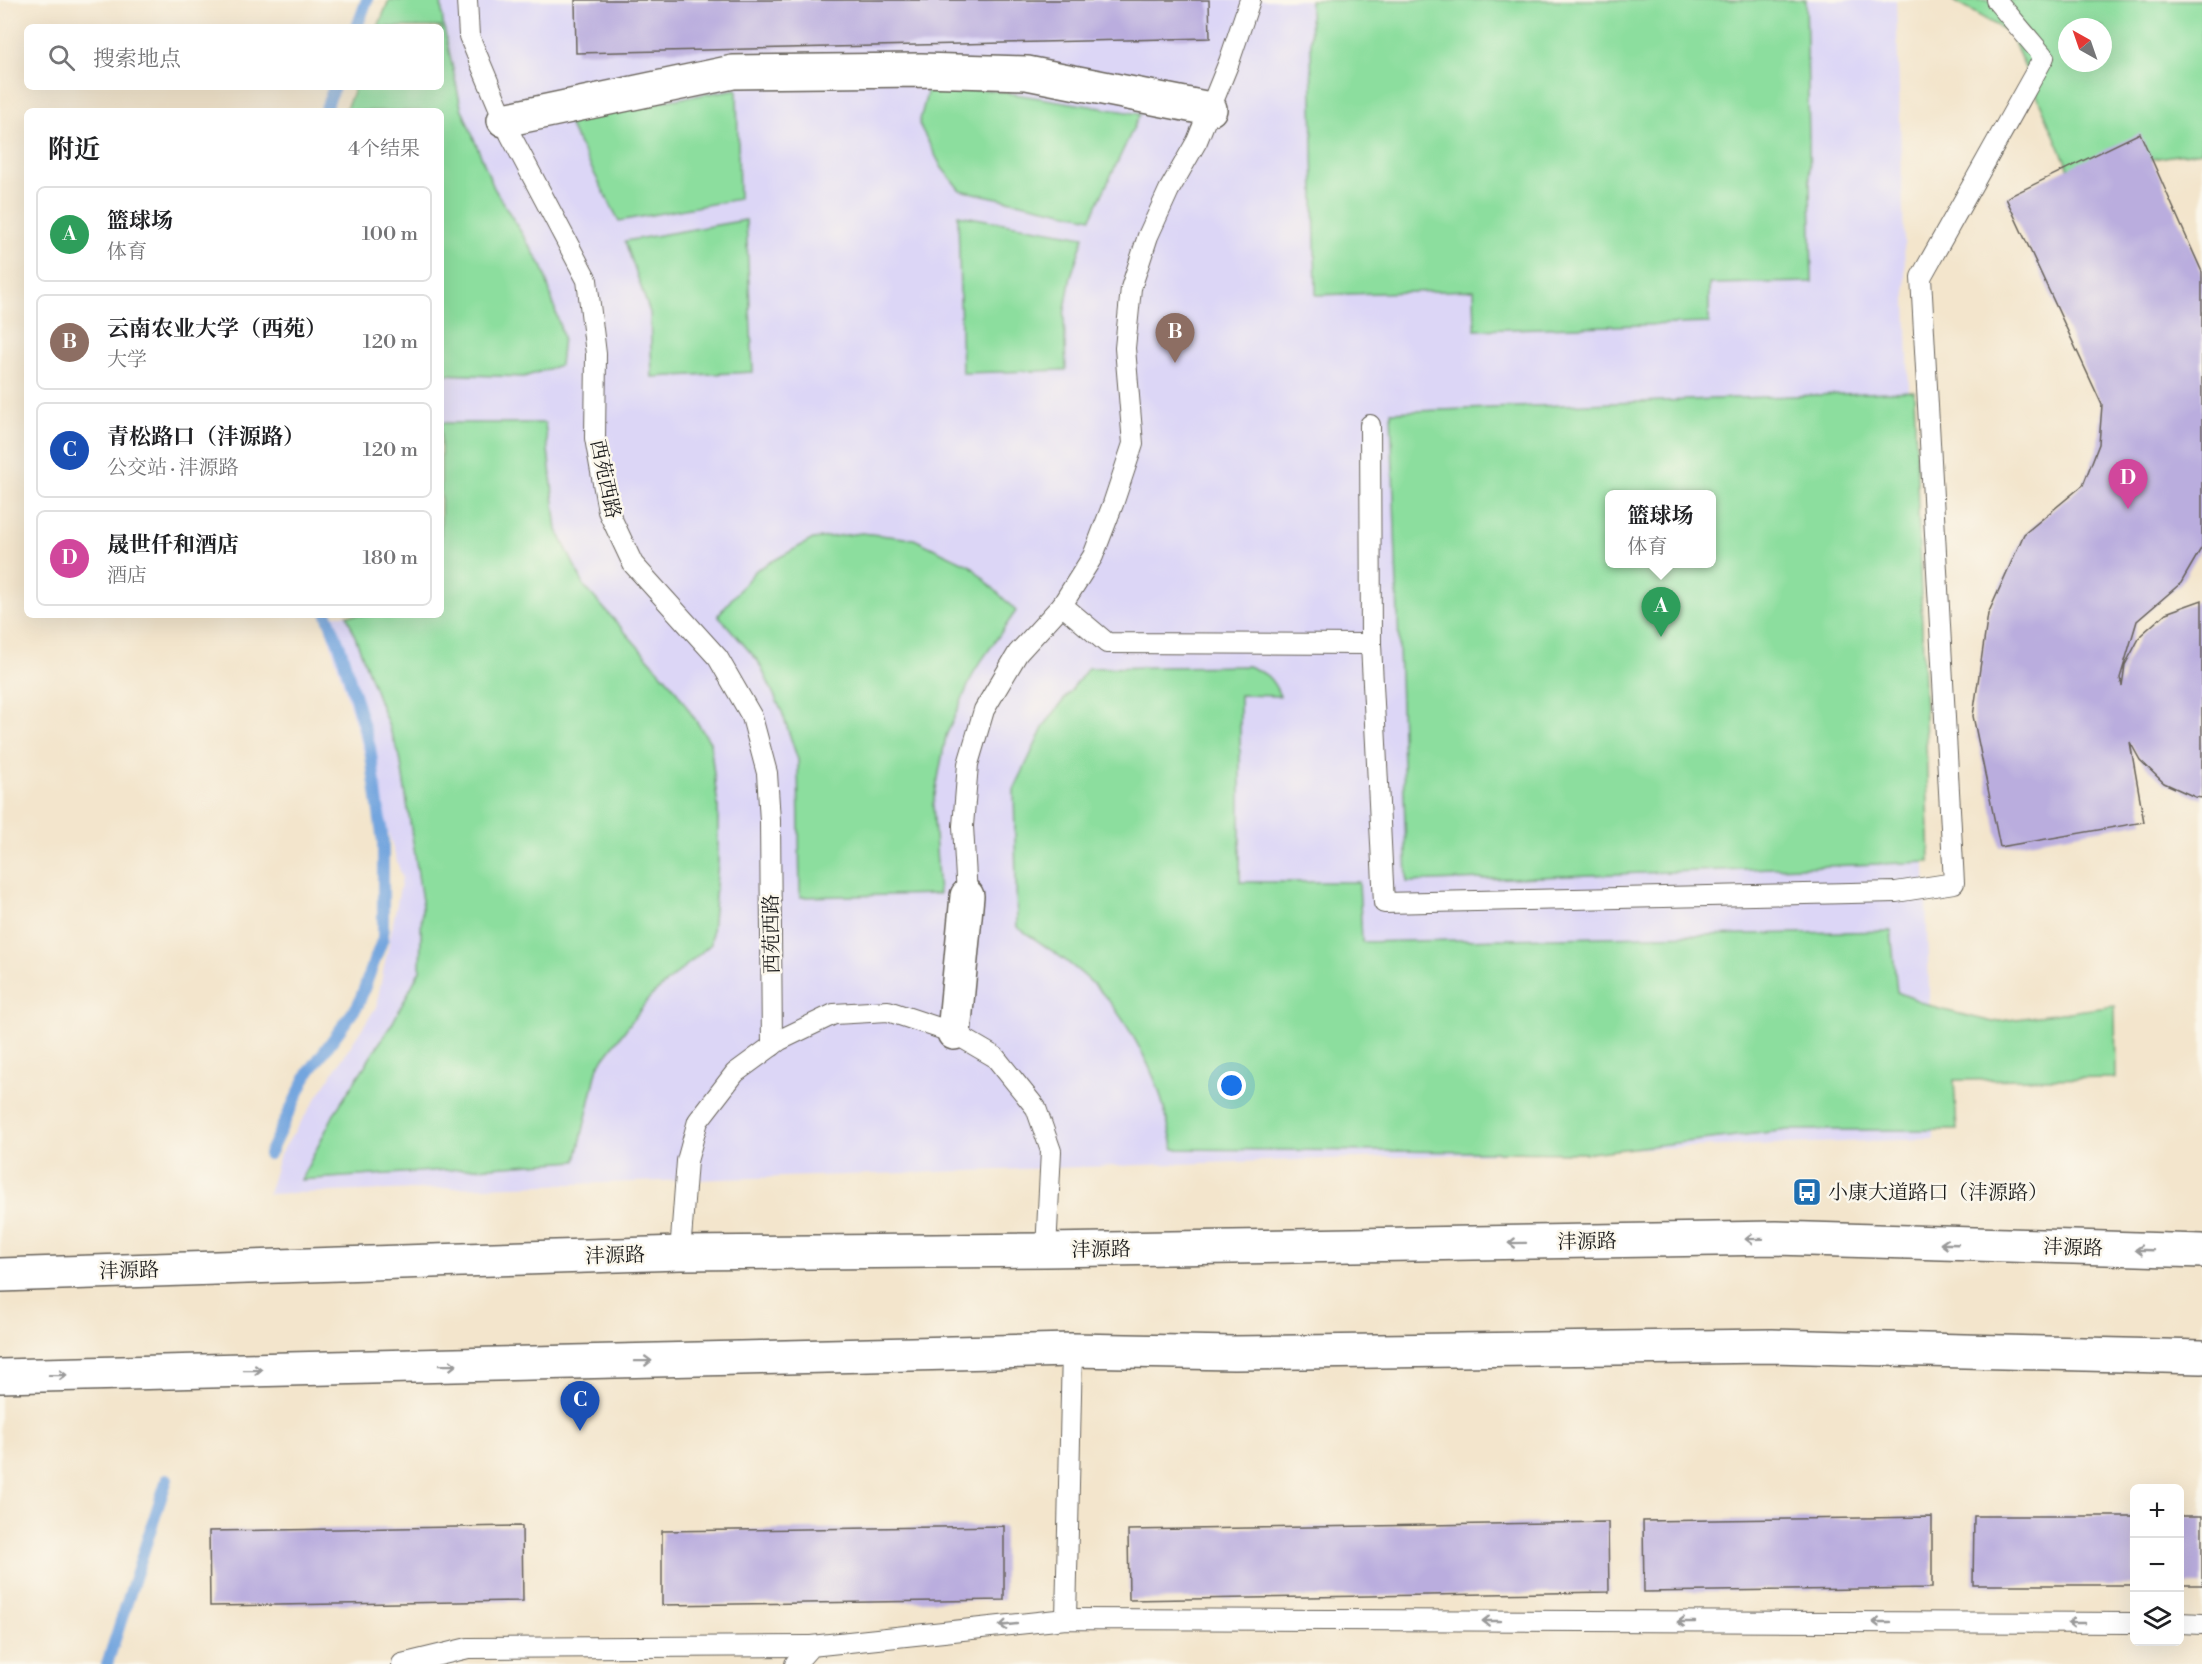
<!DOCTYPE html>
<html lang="zh">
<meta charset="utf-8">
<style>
:root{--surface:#fff;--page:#f2f2f2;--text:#202124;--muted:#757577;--line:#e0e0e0;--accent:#0f766e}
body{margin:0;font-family:"Libre Bodoni","Noto Serif SC",serif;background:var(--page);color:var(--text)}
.controls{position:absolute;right:18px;bottom:18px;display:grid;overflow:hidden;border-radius:9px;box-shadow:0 6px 24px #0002}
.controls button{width:54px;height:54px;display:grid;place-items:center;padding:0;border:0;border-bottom:2px solid var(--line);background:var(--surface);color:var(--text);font:30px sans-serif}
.compass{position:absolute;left:2058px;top:18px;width:54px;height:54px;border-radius:50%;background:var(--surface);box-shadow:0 6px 24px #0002;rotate:320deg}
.you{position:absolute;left:1232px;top:1086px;width:21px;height:21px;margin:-15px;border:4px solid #fff;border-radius:50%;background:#1a73e8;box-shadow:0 0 0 9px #1a73e833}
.badge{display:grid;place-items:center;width:39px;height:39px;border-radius:50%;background:var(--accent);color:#fff;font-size:20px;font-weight:700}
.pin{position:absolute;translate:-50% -50px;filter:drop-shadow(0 2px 3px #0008)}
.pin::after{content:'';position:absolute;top:32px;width:21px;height:18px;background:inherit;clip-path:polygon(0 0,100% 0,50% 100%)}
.popup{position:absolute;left:1605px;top:490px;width:111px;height:78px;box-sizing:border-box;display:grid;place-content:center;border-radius:9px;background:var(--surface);filter:drop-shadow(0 2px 4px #0005);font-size:20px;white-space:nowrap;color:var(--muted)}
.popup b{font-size:22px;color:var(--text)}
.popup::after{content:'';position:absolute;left:50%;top:100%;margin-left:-12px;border:12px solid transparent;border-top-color:var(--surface)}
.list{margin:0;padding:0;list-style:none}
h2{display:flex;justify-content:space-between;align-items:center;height:78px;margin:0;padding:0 24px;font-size:26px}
h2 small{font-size:20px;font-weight:400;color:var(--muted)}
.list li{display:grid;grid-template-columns:39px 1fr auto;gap:18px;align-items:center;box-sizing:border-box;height:96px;margin:0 12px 12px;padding:0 12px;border:2px solid var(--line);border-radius:9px}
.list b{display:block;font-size:22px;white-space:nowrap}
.list p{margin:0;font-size:20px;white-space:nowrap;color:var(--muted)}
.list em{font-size:20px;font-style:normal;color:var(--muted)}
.icon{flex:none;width:33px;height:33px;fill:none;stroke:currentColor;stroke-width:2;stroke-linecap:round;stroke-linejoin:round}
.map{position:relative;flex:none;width:2202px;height:1664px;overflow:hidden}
.search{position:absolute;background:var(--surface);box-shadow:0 6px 24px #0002;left:24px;top:24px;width:420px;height:66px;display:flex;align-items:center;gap:15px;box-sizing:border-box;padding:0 21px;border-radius:9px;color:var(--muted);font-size:22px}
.panel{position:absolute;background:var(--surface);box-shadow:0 6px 24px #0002;left:24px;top:108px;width:420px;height:510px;border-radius:9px}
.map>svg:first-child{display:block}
</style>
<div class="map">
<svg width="2202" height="1664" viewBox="0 0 2202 1664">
<rect width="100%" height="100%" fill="#fbf7ec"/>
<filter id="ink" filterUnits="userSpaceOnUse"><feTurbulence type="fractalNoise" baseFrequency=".0167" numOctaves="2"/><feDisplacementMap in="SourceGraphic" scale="12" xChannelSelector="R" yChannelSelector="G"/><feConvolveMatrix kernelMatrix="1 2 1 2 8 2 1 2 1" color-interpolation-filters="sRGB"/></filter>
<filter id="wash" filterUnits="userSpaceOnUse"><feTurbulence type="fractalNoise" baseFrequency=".008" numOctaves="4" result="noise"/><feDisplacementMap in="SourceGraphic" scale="24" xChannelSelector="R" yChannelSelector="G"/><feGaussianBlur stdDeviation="1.35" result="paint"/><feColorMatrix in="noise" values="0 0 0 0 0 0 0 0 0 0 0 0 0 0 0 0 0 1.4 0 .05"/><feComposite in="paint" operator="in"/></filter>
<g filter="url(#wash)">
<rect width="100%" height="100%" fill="#f3e5cc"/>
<path fill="#dcd6f6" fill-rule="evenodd" d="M 389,0 L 1896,0 L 1934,1139 L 268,1194 L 280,1154 L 376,1007 L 402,878 L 322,615 L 441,615 L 441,27 L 378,27 ZM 1610,494 L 1712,494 L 1712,564 L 1610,564 Z"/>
<g fill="#8cde9e" stroke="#547d5d" stroke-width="1.5" fill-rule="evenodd">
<polygon points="389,0 441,0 443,23 461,107 494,188 543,268 563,337 560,365 524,377 441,374 441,111 345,111 355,87 441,87 441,27 378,27"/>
<polygon points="1310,0 1806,0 1812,282 1709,284 1709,323 1475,330 1474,290 1316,295"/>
<path d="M 1952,0 L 2202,0 L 2202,151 L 2070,172 L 2010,33 ZM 2067,27 L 2103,27 L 2103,63 L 2067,63 Z"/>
<polygon points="737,89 739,199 619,221 567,121 646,104"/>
<polygon points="928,89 990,90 1140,114 1091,218 960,190 942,168 919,124"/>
<polygon points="958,215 1084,237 1071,276 1064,315 1066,370 962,373"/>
<polygon points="746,220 753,372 652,377 650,313 625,241"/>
<path d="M 1914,391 L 1930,862 L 1407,882 L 1391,412 ZM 1610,494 L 1712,494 L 1712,564 L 1610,564 Z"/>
<polygon points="441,423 545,423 557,530 585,587 673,686 710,742 718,806 718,862 711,944 650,997 598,1066 576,1161 301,1180 335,1112 393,1022 420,970 422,901 400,757 347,615 441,615"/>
<polygon points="862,533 914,539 971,566 1016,611 975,670 946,736 933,805 939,894 800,897 798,760 782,712 758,661 718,615 756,570 813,539"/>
<path d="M 1248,666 C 1266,673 1272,677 1280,696 L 1240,695 L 1240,882 L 1359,882 L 1362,942 L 1891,931 L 1897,992 L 1939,1009 L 1993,1022 L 2115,1006 L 2116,1078 L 1954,1080 L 1957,1130 L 1788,1130 L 1590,1153 L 1174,1149 C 1169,1130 1165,1110 1159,1091 C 1148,1060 1124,1016 1101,992 C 1077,966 1046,947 1017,927 L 1014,790 L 1044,726 L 1088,668 Z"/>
</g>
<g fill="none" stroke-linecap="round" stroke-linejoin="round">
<g stroke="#73a5de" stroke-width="12">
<polyline points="357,27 367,0"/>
<polyline points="325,111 334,87"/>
<polyline points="269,1154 307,1075 358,1005 383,938 383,842 370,748 340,647 327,615"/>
<polyline points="107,1664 167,1479"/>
</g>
</g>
<g id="blocks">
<g fill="#baadde">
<polygon points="575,0 1209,0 1210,38 576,53"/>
<polygon points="2140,133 2202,272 2202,547 2181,583 2137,621 2120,678 2122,686 2125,665 2141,635 2166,613 2202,600 2202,798 2195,797 2164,783 2140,760 2130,742 2144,822 2000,847 1973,716 1988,614 2024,534 2083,485 2099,444 2102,405 2006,198"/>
<polygon points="1974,1516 2134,1516 2134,1585 1973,1585"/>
<rect x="2180" y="1516" width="22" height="69"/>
<polygon points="1932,1517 1932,1588 1644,1592 1643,1521"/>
<polygon points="1608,1522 1609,1592 1129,1600 1128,1530"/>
<polygon points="522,1526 523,1601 210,1606 209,1531"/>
<polygon points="1004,1526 1004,1600 662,1605 662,1531"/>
</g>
</g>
</g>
<g filter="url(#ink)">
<use href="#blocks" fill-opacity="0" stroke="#67625a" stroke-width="1.5"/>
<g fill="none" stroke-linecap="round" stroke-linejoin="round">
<g stroke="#67625a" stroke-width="22">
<g id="lane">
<polyline points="467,0 469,36 510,134 587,280 596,354 595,438 608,511 633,564 718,658 752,717 767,773 770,821 772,1046"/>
<polyline points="1062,605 1107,643 1371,644 1370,425"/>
<polyline points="1371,644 1384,903 1896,892 1954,883 1921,277 2044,57 1996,0"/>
<polyline points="967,896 963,826 968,764 984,710 1018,653 1062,605 1093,556 1113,504 1133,444 1125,348 1131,288 1148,236 1169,190 1197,141 1229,62 1250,0"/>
<polyline points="680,1253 687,1161 698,1121 735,1073 780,1040 834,1014 888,1011 954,1033 995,1057 1036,1108 1051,1151 1046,1250"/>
<polyline points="1066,1619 1072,1350"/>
<polyline points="2180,1623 2202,1624"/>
<polyline points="402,1664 468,1648 811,1646"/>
<polyline points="795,1664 811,1646 1066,1619 2134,1623"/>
</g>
</g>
<g stroke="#67625a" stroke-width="36">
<g id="street">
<polyline points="504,120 733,72 921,70 1027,73 1210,109"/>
<polyline points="954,1033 967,896"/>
</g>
</g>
<g stroke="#67625a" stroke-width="36">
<g id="secondary">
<polyline points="0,1275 680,1253 1046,1250 1776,1238 2202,1251"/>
<polyline points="0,1376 1072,1350 1234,1353 1772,1346 2202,1357"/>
</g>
</g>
<use href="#lane" stroke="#fff" stroke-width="20"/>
<use href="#street" stroke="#fff" stroke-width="33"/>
<use href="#secondary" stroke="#fff" stroke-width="33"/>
</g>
<defs><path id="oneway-shaft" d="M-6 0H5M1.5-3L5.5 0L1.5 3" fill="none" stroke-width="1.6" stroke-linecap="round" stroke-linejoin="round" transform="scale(1.5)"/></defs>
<g stroke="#999">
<use href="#oneway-shaft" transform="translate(1754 1239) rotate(179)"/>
<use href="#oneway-shaft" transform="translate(1517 1243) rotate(179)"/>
<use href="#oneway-shaft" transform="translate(1949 1244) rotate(-178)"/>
<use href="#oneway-shaft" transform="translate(2144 1250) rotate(-178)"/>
<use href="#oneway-shaft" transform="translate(643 1361) rotate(-1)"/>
<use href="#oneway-shaft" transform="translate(448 1365) rotate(-1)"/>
<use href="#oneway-shaft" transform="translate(253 1370) rotate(-1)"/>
<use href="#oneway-shaft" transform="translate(58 1375) rotate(-1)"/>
<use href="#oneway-shaft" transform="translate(1491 1621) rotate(-180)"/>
<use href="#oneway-shaft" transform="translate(1686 1622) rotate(-180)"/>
<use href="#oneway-shaft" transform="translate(1881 1622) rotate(-180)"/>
<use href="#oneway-shaft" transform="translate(2076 1623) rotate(-180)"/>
<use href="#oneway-shaft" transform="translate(1008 1625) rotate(174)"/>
</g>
</g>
<defs>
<g id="bus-square" transform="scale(1.5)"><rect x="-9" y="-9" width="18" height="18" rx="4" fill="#1f6fb2" stroke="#fbf7ec"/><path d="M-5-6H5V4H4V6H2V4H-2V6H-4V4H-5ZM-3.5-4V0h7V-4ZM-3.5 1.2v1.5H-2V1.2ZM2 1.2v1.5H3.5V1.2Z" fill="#fff"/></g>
</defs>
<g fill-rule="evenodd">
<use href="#bus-square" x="1807" y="1192"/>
</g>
<g text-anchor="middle" stroke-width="5" stroke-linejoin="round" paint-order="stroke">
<g font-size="20" fill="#1c1c1c" stroke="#fbf7ec">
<text transform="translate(606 479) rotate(78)" y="7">西苑西路</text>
<text transform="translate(771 934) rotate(-91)" y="7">西苑西路</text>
<text transform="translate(1587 1241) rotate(-1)" y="7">沣源路</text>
<text transform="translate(2073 1247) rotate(2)" y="7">沣源路</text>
<text transform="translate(1101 1249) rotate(-1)" y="7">沣源路</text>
<text transform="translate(615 1255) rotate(-2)" y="7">沣源路</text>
<text transform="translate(129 1270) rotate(-2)" y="7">沣源路</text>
</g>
<g font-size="20" fill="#1c1c1c" stroke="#fbf7ec" text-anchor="start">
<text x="1828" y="1199">小康大道路口（沣源路）</text>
</g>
</g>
</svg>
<div class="controls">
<button>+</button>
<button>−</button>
<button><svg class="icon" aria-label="layers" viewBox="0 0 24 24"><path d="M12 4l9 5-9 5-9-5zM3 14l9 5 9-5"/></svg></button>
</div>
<svg class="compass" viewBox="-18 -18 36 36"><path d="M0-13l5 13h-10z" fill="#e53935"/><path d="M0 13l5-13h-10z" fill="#757577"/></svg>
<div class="you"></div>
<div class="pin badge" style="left:1661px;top:637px;background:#2e9e5b">A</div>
<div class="popup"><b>篮球场</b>体育</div>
<div class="pin badge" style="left:1175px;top:363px;background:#8d6e63">B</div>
<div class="pin badge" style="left:580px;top:1431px;background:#1a4fb4">C</div>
<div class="pin badge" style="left:2128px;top:509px;background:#d1479c">D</div>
<div class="search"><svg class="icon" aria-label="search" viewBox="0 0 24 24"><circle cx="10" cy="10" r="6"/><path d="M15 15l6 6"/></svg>搜索地点</div>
<section class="panel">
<h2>附近<small>4个结果</small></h2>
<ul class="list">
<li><span class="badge" style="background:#2e9e5b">A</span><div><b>篮球场</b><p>体育</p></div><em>100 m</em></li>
<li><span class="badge" style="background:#8d6e63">B</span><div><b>云南农业大学（西苑）</b><p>大学</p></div><em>120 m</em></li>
<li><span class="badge" style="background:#1a4fb4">C</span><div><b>青松路口（沣源路）</b><p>公交站 · 沣源路</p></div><em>120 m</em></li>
<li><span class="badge" style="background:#d1479c">D</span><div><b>晟世仟和酒店</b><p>酒店</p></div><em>180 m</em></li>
</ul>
</section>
</div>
